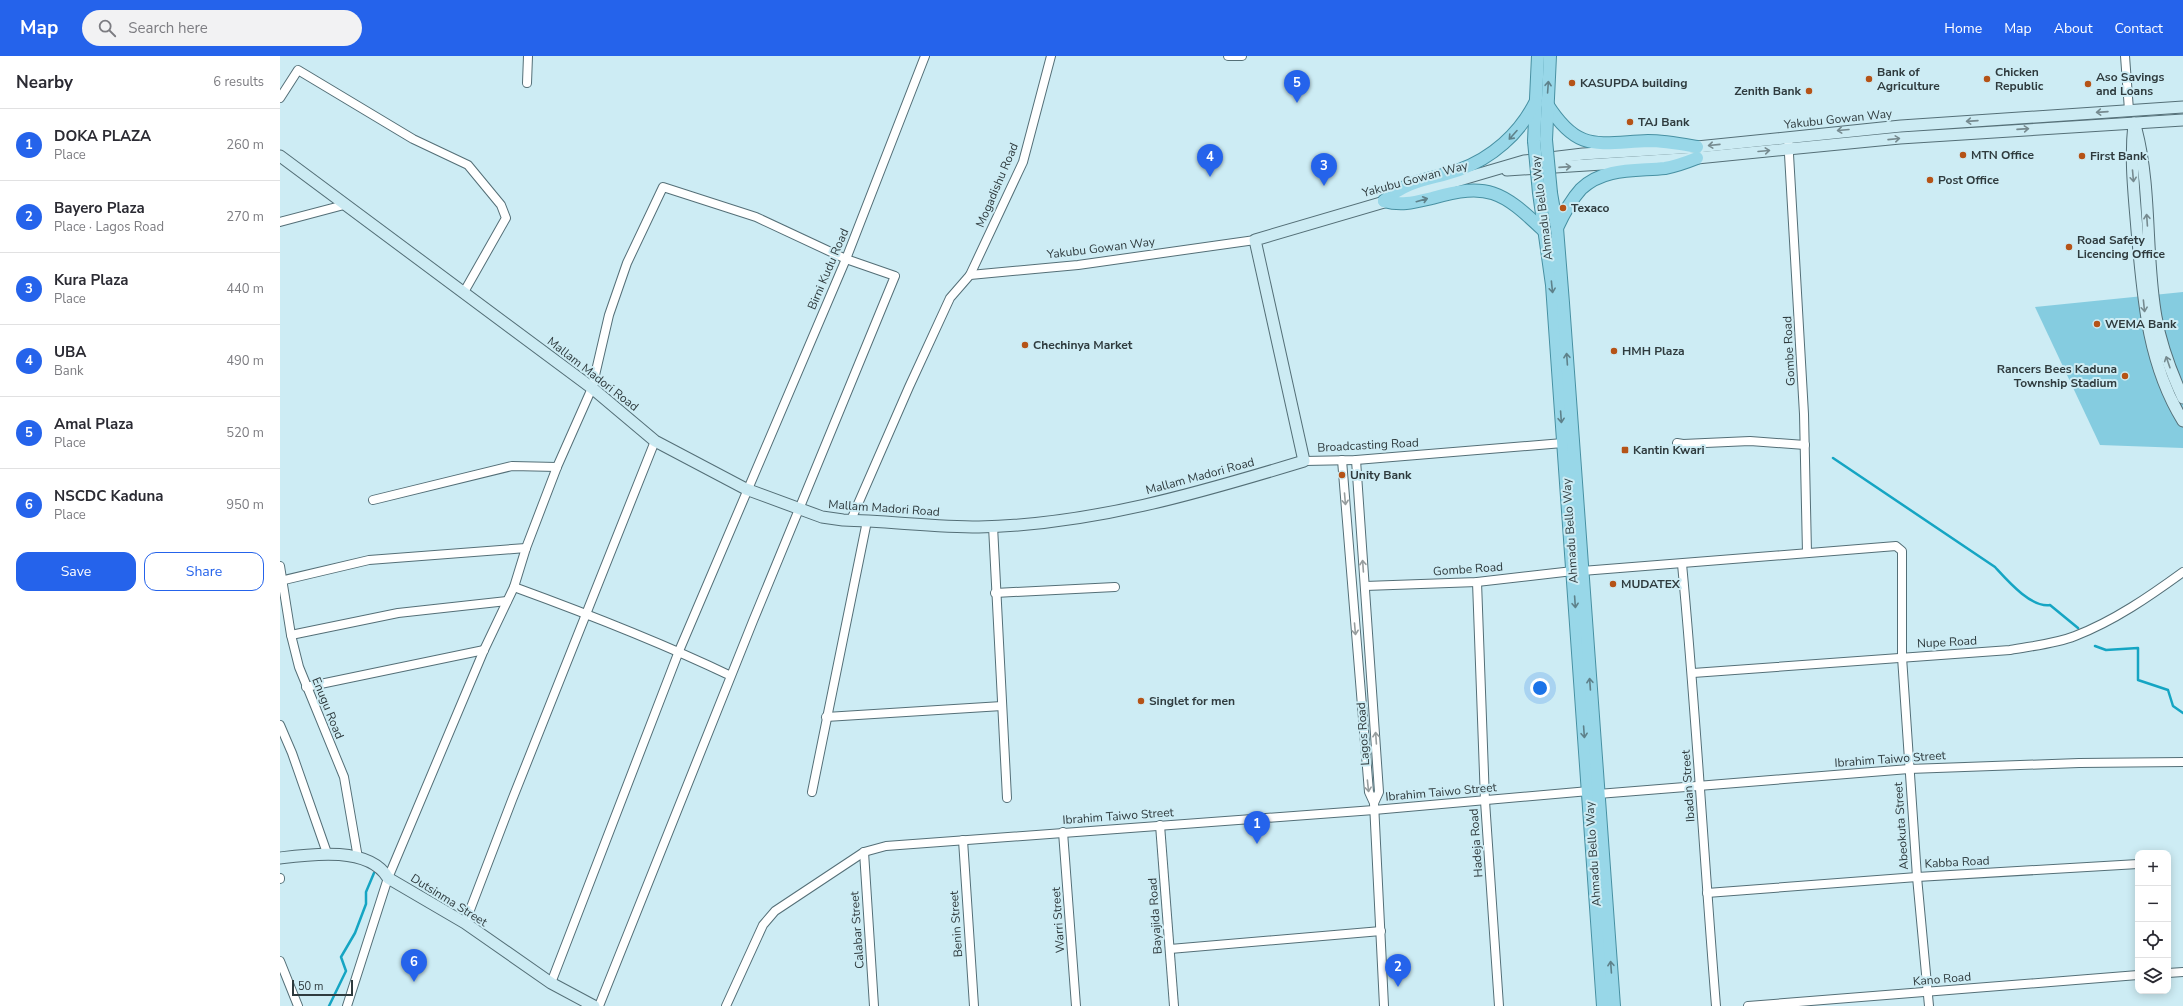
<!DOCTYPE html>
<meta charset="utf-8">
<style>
:root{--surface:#fff;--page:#f2f2f3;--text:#2b2b33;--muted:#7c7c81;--line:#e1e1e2;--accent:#2563eb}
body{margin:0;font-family:"Nunito Sans",sans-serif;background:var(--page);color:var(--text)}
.controls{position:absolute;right:12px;bottom:12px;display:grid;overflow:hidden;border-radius:8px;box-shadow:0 2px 10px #0003}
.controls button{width:36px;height:36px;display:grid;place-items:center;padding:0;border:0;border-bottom:1px solid var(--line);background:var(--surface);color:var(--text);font:20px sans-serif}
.scale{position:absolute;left:12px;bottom:10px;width:61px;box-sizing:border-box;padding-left:4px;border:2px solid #2f3b3e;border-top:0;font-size:11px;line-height:14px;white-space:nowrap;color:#2f3b3e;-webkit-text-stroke:3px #cdecf4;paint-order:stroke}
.you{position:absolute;left:1260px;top:632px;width:14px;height:14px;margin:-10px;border:3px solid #fff;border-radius:50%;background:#1a73e8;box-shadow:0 0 0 6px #1a73e833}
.badge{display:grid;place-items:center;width:26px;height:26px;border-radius:50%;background:var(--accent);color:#fff;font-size:13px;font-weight:700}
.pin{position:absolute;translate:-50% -33px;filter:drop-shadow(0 1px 2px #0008)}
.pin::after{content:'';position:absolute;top:21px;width:14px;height:12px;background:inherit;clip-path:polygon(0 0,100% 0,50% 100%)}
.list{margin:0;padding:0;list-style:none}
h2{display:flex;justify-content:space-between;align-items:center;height:52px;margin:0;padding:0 16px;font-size:17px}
h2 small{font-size:13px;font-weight:400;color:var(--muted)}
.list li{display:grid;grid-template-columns:26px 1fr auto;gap:12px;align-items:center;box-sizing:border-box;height:72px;padding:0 16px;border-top:1px solid var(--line)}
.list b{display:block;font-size:15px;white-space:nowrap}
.list p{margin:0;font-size:13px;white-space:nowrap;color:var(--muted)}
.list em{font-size:13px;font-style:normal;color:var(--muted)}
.actions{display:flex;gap:8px;padding:12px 16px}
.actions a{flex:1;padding:9px 0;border:1px solid var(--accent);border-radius:12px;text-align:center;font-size:14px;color:var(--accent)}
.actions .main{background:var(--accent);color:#fff}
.icon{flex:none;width:22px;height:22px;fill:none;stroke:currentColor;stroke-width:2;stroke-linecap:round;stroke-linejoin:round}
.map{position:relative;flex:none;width:1903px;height:950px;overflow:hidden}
header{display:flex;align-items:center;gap:24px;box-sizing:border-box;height:56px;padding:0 20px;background:var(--accent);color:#fff}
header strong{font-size:19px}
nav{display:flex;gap:22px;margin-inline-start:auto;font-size:14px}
.search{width:280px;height:36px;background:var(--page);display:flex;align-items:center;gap:10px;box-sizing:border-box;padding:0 14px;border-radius:22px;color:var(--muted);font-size:15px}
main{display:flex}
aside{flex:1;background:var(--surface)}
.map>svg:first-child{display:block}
</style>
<header>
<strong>Map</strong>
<div class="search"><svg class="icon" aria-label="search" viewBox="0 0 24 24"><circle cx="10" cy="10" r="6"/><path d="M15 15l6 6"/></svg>Search here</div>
<nav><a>Home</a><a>Map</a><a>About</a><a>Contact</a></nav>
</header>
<main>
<aside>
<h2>Nearby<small>6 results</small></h2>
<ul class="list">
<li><span class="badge">1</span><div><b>DOKA PLAZA</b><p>Place</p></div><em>260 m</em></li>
<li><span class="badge">2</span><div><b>Bayero Plaza</b><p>Place · Lagos Road</p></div><em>270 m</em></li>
<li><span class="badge">3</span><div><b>Kura Plaza</b><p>Place</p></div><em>440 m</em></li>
<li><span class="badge">4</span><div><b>UBA</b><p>Bank</p></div><em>490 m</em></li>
<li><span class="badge">5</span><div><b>Amal Plaza</b><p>Place</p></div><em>520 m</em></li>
<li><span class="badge">6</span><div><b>NSCDC Kaduna</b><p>Place</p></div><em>950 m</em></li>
</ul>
<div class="actions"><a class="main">Save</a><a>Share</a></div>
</aside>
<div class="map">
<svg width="1903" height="950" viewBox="0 0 1903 950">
<rect width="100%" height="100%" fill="#cdecf4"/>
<polygon fill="#85cce0" points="1903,236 1903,392 1820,389 1755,251"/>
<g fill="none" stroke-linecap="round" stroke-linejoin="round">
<g stroke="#15a5c3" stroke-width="2.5">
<path d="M 1553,402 L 1715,511 C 1727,524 1751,552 1770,549 L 1798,572"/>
<polyline points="1815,590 1826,594 1858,592 1858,624 1888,634 1893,650 1903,657"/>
<polyline points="49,950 66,915 61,901 75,877 86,848 86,836 94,817"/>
</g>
<g stroke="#546f77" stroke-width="10">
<g id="street">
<polyline points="948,0 962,0"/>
<polyline points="1845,0 1849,54"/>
<polyline points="247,27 248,0"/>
<polyline points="0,42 18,14 133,83 188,109 221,149 226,162 184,236"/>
<polyline points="1508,81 1524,358 1527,497"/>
<polyline points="0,166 64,149"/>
<polyline points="690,219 743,106 771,0"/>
<polyline points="1397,387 1403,388 1470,385 1525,389"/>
<polyline points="1062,404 1089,736 1094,747"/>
<polyline points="1076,404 1099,736 1094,747 1104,950"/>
<polyline points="1024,405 1076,404 1283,387"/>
<polyline points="93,444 232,410 277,411"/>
<polyline points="571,464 629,331 670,242 690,219 798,209 975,184"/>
<polyline points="713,470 727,742"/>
<path d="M 1402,508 C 1416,655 1424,803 1436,950"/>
<polyline points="0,510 11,579 19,611 64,721 78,802"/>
<polyline points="1302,515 1616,490 1622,495 1622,601 1637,821 1649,950"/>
<polyline points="0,525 89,504 246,492"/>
<polyline points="1197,526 1205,745 1219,950"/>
<polyline points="1085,530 1197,526 1293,515"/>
<polyline points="715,537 835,531"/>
<polyline points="11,579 118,557 227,545"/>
<path d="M 1413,617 L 1730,594 C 1751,590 1775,588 1795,580 C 1834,565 1870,540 1903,516"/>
<polyline points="26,631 204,594"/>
<polyline points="546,661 722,650"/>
<polyline points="0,669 12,697 47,797"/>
<polyline points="532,736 587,465"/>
<polyline points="1318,738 1629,713 1799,707 1903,706"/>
<polyline points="880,769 894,950"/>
<polyline points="783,776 796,950"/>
<polyline points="683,784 694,950"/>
<polyline points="584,796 594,950"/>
<polyline points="0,822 0,823"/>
<polyline points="1427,837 1637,821 1858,808"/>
<polyline points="185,867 232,744 375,385"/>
<polyline points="890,893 1101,875"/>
<polyline points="0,905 18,950"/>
<polyline points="1888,917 1903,916"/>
<polyline points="271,927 399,595 566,203 645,0"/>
<polyline points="67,950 108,822 204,594 234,531"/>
<path d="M 319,950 L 473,565 L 615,220 L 566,203 L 476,161 L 383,131 L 347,207 L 329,259 L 312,332 L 277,411 L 246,492 L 234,531 C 308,558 380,586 451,620"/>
<polyline points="446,950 483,869 495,855 584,796 606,790 1094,754 1309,735"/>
<polyline points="1468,950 1858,919"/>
</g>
</g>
<g stroke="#546f77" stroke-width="13">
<g id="secondary">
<path d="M 1854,67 C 1850,104 1854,137 1857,174 C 1863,240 1867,307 1903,365"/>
<path d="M 1856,73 C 1872,134 1865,199 1876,261 C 1881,290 1891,316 1903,342"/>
<path d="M 0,100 L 312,332 L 375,385 L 466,433 L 542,461 L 563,464 C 608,465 654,471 699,471 C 810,469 919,437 1024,405 L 975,184 L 1244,105 L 1303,98 L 1417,91 L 1621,70 L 1903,51"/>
<polyline points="1227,114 1417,102 1620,82 1903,64"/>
<path d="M 0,802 C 31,798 89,790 108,822 L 185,867 L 271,927 L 314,950"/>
</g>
</g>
<g stroke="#4790a2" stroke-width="14">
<g id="primary">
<path d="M 1267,48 C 1298,97 1317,87 1368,85 C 1385,85 1400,88 1417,91"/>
<polyline points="1266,84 1270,0"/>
<polyline points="1254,85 1258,0"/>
<polyline points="1259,137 1272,229 1323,950"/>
<polyline points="1271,137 1277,172 1283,247 1334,950"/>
<path d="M 1104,145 C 1128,123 1151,124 1179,114 C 1212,102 1239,78 1255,47"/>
<path d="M 1104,145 C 1122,150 1135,146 1152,142 C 1208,126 1222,135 1263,174"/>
<path d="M 1277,172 C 1283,159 1291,144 1301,133 C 1324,111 1356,115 1385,112 C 1396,110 1407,106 1417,102"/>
</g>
</g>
<use href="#street" stroke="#fff" stroke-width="8"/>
<use href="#secondary" stroke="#ccebf3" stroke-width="11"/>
<use href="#primary" stroke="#98d7e8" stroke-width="12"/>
<g stroke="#4790a2" stroke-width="14" stroke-linecap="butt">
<g id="primary-bridge">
<polyline points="1266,84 1271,137"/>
<polyline points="1254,85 1259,137"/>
</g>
</g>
<use href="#primary-bridge" stroke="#98d7e8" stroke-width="12"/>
</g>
<defs><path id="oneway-shaft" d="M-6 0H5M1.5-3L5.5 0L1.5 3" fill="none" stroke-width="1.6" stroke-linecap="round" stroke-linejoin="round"/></defs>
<g stroke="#5e818a">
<use href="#oneway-shaft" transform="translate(1268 31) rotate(-86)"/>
<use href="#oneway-shaft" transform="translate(1233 79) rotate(132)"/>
<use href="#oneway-shaft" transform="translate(1142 144) rotate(-16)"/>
<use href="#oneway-shaft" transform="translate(1272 231) rotate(84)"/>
<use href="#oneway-shaft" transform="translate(1287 303) rotate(-94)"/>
<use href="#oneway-shaft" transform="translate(1281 361) rotate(86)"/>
<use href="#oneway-shaft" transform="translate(1295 546) rotate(86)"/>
<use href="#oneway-shaft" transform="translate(1310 628) rotate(-94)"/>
<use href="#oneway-shaft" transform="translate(1304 676) rotate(86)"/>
<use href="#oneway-shaft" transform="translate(1331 911) rotate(-94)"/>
</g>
<g stroke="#768a8f">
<use href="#oneway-shaft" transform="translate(1822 56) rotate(176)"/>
<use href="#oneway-shaft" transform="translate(1692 65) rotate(176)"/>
<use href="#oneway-shaft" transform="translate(1743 73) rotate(-4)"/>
<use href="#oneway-shaft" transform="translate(1563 74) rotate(175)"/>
<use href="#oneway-shaft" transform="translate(1614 83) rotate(-6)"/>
<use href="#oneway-shaft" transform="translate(1434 89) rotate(174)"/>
<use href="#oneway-shaft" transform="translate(1484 95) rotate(-5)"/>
<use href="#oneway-shaft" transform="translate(1285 111) rotate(-4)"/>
<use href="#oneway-shaft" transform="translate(1853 120) rotate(85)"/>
<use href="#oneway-shaft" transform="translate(1867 164) rotate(-94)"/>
<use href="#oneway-shaft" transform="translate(1864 250) rotate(84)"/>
<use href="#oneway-shaft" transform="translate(1888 306) rotate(-109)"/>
</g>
<g stroke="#979d9e">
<use href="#oneway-shaft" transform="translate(1065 443) rotate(85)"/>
<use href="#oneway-shaft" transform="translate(1083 510) rotate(-94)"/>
<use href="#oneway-shaft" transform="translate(1075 573) rotate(85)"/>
<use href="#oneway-shaft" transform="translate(1096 682) rotate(-94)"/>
<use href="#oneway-shaft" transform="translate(1088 730) rotate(84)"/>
</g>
<g fill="#b55317" stroke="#cdecf4" stroke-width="1.5">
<circle cx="1589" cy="23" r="4"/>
<circle cx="1707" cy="23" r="4"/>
<circle cx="1292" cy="27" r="4"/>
<circle cx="1808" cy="28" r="4"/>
<circle cx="1529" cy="35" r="4"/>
<circle cx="1350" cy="66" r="4"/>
<circle cx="1683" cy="99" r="4"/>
<circle cx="1802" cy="100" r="4"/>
<circle cx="1650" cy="124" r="4"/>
<circle cx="1283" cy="152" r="4"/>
<circle cx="1789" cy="191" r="4"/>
<circle cx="1817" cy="268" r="4"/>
<circle cx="745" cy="289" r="4"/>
<circle cx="1334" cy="295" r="4"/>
<circle cx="1845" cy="320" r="4"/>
<rect x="1341" y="390" width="8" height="8" rx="2"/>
<circle cx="1062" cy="419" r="4"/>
<circle cx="1333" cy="528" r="4"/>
<circle cx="861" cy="645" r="4"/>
</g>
<g text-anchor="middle" stroke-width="4" stroke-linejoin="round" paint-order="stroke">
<g font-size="12" font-weight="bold" fill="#2f3b3e" stroke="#cdecf4" text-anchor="start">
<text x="1597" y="20">Bank of<tspan x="1597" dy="14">Agriculture</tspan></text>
<text x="1715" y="20">Chicken<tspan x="1715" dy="14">Republic</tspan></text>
<text x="1816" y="25">Aso Savings<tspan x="1816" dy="14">and Loans</tspan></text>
<text x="1300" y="31">KASUPDA building</text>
<text x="1521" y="39" text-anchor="end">Zenith Bank</text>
<text x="1358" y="70">TAJ Bank</text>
<text x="1691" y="103">MTN Office</text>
<text x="1810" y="104">First Bank</text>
<text x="1658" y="128">Post Office</text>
<text x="1291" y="156">Texaco</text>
<text x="1797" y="188">Road Safety<tspan x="1797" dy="14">Licencing Office</tspan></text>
<text x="1825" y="272">WEMA Bank</text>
<text x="753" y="293">Chechinya Market</text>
<text x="1342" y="299">HMH Plaza</text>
<text x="1837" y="317" text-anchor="end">Rancers Bees Kaduna<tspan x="1837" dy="14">Township Stadium</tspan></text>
<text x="1353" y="398">Kantin Kwari</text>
<text x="1070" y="423">Unity Bank</text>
<text x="1341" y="532">MUDATEX</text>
<text x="869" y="649">Singlet for men</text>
</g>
<g font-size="12" fill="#2f3b3e" stroke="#cdecf4">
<text transform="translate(1558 63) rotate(-6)" y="4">Yakubu Gowan Way</text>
<text transform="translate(1135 123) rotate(-15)" y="4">Yakubu Gowan Way</text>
<text transform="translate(717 129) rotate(-67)" y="4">Mogadishu Road</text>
<text transform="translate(1262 152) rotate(-97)" y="4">Ahmadu Bello Way</text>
<text transform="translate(821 192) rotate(-7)" y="4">Yakubu Gowan Way</text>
<text transform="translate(548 213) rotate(-67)" y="4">Birni Kudu Road</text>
<text transform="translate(1509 295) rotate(-93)" y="4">Gombe Road</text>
<text transform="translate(313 318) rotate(38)" y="4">Mallam Madori Road</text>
<text transform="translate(1088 389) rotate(-3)" y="4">Broadcasting Road</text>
<text transform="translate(920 420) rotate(-15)" y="4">Mallam Madori Road</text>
<text transform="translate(604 452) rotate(4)" y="4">Mallam Madori Road</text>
<text transform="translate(1290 475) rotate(-94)" y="4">Ahmadu Bello Way</text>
<text transform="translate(1188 513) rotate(-4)" y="4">Gombe Road</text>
<text transform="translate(1667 586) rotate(-3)" y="4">Nupe Road</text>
<text transform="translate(48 652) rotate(68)" y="4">Enugu Road</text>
<text transform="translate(1083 678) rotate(-94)" y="4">Lagos Road</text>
<text transform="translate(1610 703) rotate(-4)" y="4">Ibrahim Taiwo Street</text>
<text transform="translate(1408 730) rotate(-94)" y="4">Ibadan Street</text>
<text transform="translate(1161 736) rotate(-5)" y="4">Ibrahim Taiwo Street</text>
<text transform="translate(838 760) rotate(-4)" y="4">Ibrahim Taiwo Street</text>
<text transform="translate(1621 770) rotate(-94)" y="4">Abeokuta Street</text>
<text transform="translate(1196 787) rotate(-94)" y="4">Hadeja Road</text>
<text transform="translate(1313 798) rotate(-94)" y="4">Ahmadu Bello Way</text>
<text transform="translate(1677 806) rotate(-3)" y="4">Kabba Road</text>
<text transform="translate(169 844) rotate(32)" y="4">Dutsinma Street</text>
<text transform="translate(875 860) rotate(-94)" y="4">Bayajida Road</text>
<text transform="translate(778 864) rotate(-94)" y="4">Warri Street</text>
<text transform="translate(676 868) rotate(-94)" y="4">Benin Street</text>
<text transform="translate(577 874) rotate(-94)" y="4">Calabar Street</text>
<text transform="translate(1662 923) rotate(-5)" y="4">Kano Road</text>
</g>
</g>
</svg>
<div class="controls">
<button>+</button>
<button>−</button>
<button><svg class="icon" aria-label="locate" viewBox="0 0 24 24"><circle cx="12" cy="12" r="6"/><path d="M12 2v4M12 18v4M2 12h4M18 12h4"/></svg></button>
<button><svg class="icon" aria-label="layers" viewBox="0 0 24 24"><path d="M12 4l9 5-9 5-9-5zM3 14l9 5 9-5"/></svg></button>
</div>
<div class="scale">50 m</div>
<div class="you"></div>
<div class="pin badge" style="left:977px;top:788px">1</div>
<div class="pin badge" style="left:1118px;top:931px">2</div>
<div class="pin badge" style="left:1044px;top:130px">3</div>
<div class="pin badge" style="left:930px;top:121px">4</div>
<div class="pin badge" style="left:1017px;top:47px">5</div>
<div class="pin badge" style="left:134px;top:926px">6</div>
</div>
</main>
